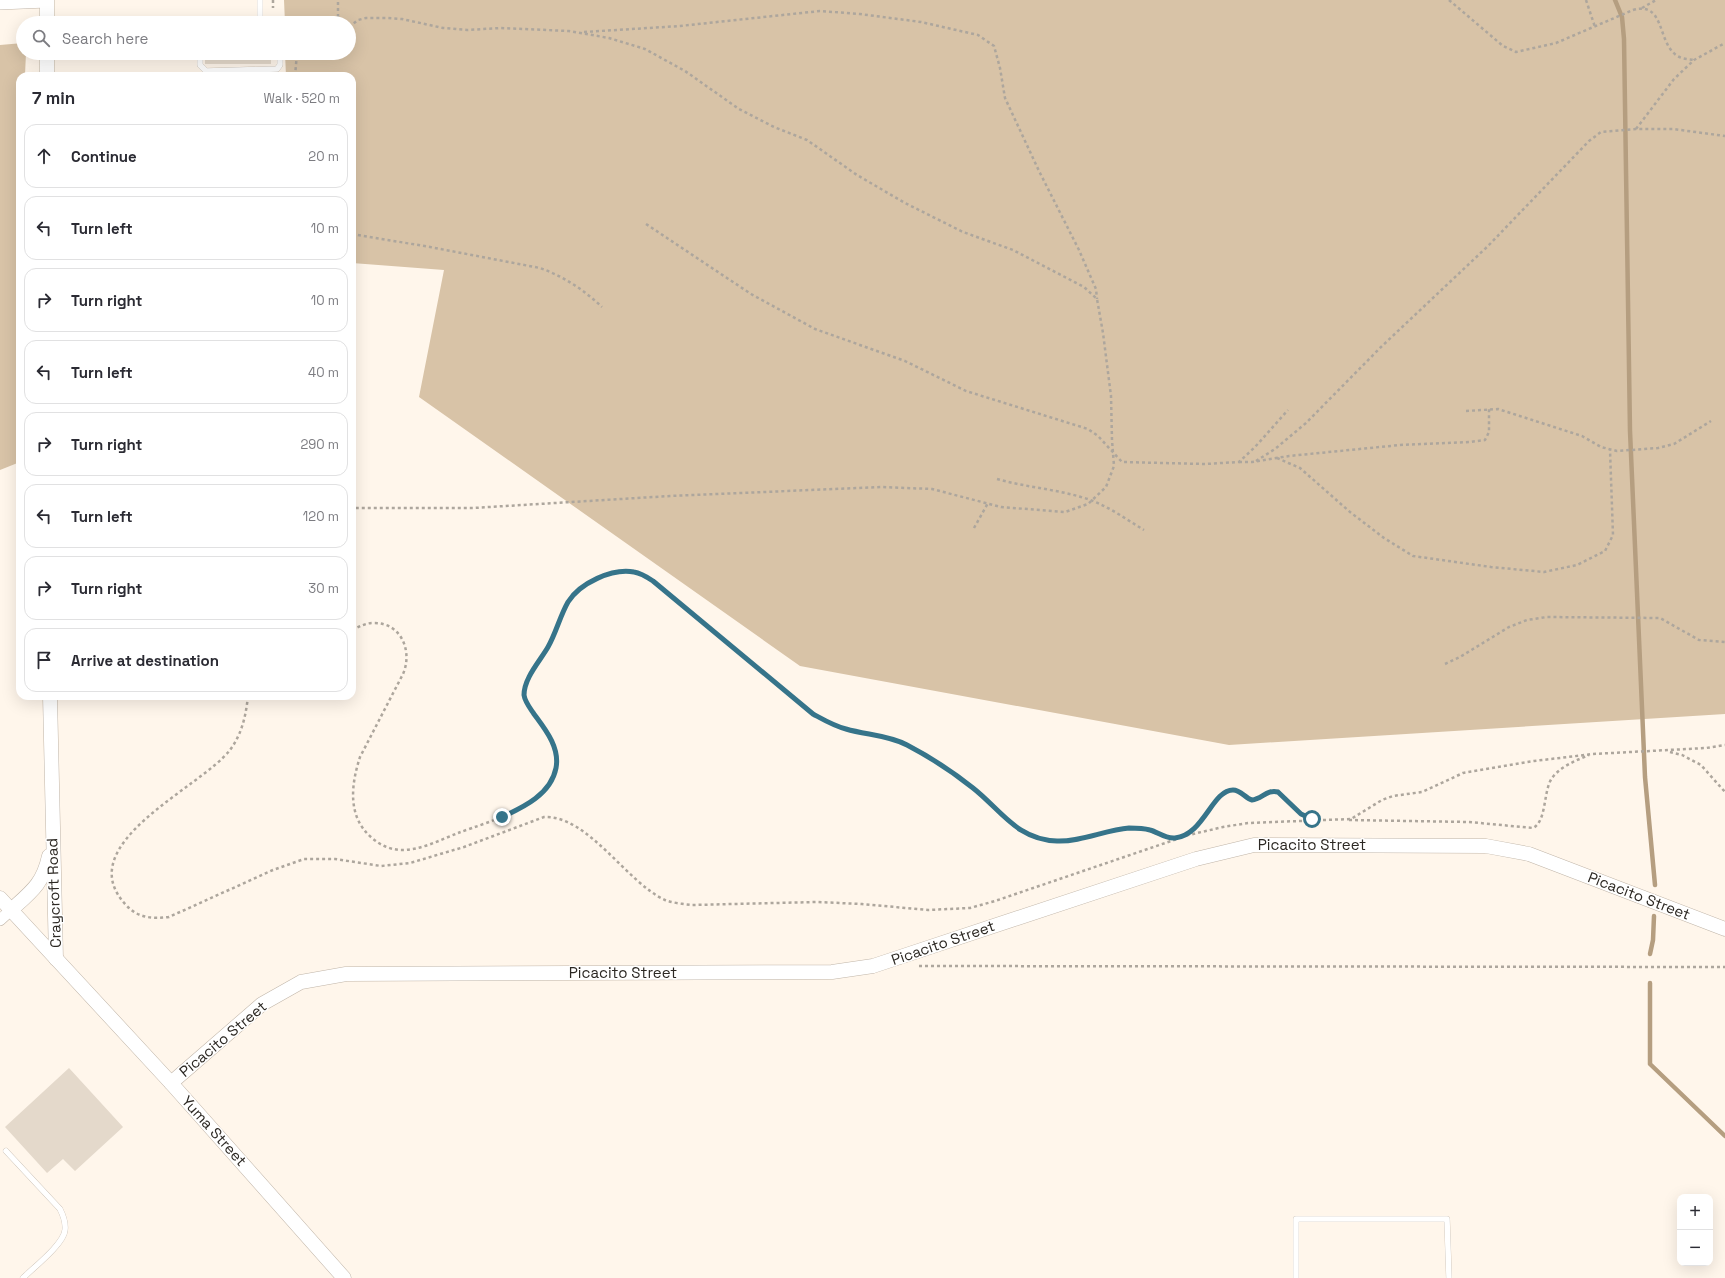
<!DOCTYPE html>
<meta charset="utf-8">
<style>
:root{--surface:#fff;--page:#f2f2f3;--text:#2b2b33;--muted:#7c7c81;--line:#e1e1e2}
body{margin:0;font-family:"Space Grotesk",sans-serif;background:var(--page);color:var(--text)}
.controls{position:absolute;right:12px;bottom:12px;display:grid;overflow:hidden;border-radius:8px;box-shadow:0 4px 16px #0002}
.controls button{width:36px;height:36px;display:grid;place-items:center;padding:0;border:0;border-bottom:1px solid var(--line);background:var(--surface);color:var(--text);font:20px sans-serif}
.stop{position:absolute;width:12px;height:12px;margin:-9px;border:3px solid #36748a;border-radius:50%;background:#fff}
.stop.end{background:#36748a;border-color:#fff;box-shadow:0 1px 4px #0008}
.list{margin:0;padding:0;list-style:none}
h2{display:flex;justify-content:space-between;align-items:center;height:52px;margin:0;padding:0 16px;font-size:17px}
h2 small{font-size:13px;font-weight:400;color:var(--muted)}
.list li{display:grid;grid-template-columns:26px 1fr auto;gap:12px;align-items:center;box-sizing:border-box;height:64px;margin:0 8px 8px;padding:0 8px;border:1px solid var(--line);border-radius:12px}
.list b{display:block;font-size:15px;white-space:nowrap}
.list em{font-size:13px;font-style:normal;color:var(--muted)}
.icon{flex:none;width:22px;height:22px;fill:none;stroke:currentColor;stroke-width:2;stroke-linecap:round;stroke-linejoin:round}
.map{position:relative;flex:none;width:1725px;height:1278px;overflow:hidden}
.search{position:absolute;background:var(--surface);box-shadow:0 4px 16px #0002;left:16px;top:16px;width:340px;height:44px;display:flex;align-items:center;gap:10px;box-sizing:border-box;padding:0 14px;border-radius:22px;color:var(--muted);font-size:15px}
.panel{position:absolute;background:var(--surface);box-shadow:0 4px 16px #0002;left:16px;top:72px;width:340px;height:628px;border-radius:12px}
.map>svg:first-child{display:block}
</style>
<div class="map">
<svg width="1725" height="1278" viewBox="0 0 1725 1278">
<rect width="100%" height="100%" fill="#fff6eb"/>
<g fill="#d8c3a7">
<polygon points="284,0 1725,0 1725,714 1229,745 800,666 419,397 444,270 352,263 352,76 286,76 285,53 349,53 349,23 285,23"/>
<polygon points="23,43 23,53 26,53 25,75 31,76 20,76 20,462 0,470 0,45"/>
</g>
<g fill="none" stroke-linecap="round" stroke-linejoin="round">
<g stroke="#b59e80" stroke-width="4.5">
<polyline points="1615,0 1622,17 1624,39 1630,431 1645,777 1655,885"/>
<polyline points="1650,954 1653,940 1654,916"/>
<polyline points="1650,983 1650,1064 1725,1136"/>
</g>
</g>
<g fill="#e4d9cb">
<rect x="205" y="53" width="66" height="11"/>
<polygon points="69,1068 123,1127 75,1171 63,1159 47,1173 5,1127"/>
</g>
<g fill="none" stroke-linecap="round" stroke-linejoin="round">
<g stroke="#c0b5a8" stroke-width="6">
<g id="service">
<polyline points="260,0 260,21 276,21 279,23"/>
<polyline points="200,53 200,65 206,71 277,69 280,65 280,53"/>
<path d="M 6,1151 L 60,1209 C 63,1215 66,1222 65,1230 C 64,1244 33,1268 23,1278"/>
<polyline points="1296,1278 1296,1219 1447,1219 1449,1278"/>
</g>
</g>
<g stroke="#c0b5a8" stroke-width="12">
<g id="minor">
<polyline points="0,4 47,2"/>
<polyline points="0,920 11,910"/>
</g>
</g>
<g stroke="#c0b5a8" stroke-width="15">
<g id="tertiary">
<polyline points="47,0 47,23"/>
<polyline points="47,53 47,76"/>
<polyline points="50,696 56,959"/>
<polyline points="0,898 171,1083 344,1278"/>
<path d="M 11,910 C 31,892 43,884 49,856"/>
<polyline points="171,1083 262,1004 301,982 346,974 832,972 873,966 1196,859 1254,845 1486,846 1529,854 1725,929"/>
</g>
</g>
<g stroke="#ada69d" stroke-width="2.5" stroke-dasharray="3 3" stroke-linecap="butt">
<polyline points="273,0 273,8"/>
<path d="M 1449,0 L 1503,46 L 1516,52 L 1556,43 L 1633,10 C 1665,1 1657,41 1676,55 C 1681,59 1688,59 1694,60"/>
<polyline points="1586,0 1595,27"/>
<polyline points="1642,8 1656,0"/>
<polyline points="338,23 338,0"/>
<polyline points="349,27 358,20 366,18 387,18 402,19 443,28 467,30 501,28 569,31 609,38 645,49 685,71 739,109 774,127 807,140 857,175 905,203 963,232 1013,250 1084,287 1097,299 1103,333 1111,396 1112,440 1114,466 1106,487 1088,504 1065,512 1001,507 932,489 881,487 670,496 473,508 352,508"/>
<polyline points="584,32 680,26 820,11 860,14 921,22 978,35 994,46 1000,68 1005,98 1039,171 1079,250 1096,289 1097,299"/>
<polyline points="295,76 297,53"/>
<polyline points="1636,129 1674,79 1694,60 1725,43"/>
<polyline points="646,224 751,294 815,329 905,361 966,391 1088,429 1098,436 1122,462 1205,464 1239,462 1255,447 1288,410"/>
<path d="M 352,234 L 430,247 L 540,268 C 563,276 584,290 602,307"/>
<polyline points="1466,411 1498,409 1582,436 1601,447 1617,451 1658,448 1674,444 1711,421"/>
<polyline points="1277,458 1300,468 1350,512 1384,538 1413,556 1491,567 1544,572 1577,565 1605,551 1613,535 1610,450"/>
<polyline points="1256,461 1275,449 1306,423 1381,347 1488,246 1589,141 1601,132 1636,129 1673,129 1725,136"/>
<polyline points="1239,462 1252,462 1289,456 1400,445 1469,442 1485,440 1489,432 1489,409"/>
<path d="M 997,479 C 1025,487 1054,489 1081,497 C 1104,503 1124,518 1144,530"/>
<polyline points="974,528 988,503"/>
<path d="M 352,630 C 359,627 365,623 373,623 C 401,622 413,651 403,674 L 360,757 C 351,785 347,817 372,838 C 380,845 389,849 400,850 C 419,851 440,840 458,833 C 490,821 557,804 557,761 C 557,738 537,722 527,703 C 518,683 540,662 549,645 C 557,631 561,614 569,601 C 582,582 612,568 634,572 C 641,573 647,577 653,581 L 813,714 C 824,720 834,726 846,729 C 867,735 888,735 907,745 C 930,757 953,772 973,788 C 1002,811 1015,838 1055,841 C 1082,844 1108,828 1135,828 C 1151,828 1162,839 1176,838 L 1223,827 L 1248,823 L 1351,819 L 1382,800 L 1393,796 L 1422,792 L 1463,773 L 1534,761 L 1593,754 L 1706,748 L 1725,745"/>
<polyline points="1445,664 1460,657 1509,627 1527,620 1547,617 1660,618 1699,640 1725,642"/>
<path d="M 248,696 C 246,715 242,734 230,750 C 201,788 67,845 127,906 C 138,918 153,919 169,917 L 273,870 L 304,859 L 335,859 L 381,866 L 410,863 L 464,847 L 544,817 C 588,815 627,883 665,900 C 673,903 683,904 692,905 L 817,902 L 862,904 L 928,910 L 970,908 L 995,901 L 1177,839"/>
<polyline points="1670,752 1682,755 1701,765 1725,792"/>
<path d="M 1349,820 L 1469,822 L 1533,828 C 1547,821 1543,791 1552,778 C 1561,766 1575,761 1589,755"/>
<path d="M 1187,835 C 1201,826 1219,787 1236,791 C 1242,792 1246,798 1252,800 C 1262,799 1267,789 1278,791 L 1301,814 L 1314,819"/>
<polyline points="919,966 1725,967"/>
</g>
<use href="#service" stroke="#fff" stroke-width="5.5"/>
<use href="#minor" stroke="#fff" stroke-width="11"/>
<use href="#tertiary" stroke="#fff" stroke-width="14"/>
</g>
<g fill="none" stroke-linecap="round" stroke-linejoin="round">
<path stroke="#36748a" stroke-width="5" d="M 502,817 C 524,807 551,794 556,768 C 560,747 545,729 534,714 C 530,708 525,702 524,695 C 524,678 540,661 548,647 C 556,633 560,616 568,602 C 580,583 612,568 634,572 C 641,573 647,577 653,581 L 813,714 C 824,720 834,726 846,729 C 866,735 888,735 907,745 C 930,757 953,772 973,788 C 1001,810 1017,840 1057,841 C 1081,842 1105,830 1129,828 C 1135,828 1143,828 1150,830 C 1158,832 1165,839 1175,838 C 1204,835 1212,790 1233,790 C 1241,790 1245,798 1252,800 C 1262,799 1267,789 1278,792 L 1301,814 L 1312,819"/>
</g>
<g text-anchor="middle" stroke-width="3" stroke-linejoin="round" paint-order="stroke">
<g font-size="15" fill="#2c2823" stroke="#fff">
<text x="1312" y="850">Picacito Street</text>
<text transform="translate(54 893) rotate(-92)" y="5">Craycroft Road</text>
<text transform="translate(1639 896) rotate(21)" y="5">Picacito Street</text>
<text transform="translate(943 943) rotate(-19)" y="5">Picacito Street</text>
<text x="623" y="978">Picacito Street</text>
<text transform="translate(223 1039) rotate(-40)" y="5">Picacito Street</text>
<text transform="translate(214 1131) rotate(48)" y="5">Yuma Street</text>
</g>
</g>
</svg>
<div class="controls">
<button>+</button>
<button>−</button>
</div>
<div class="stop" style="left:1312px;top:819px"></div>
<div class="stop end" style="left:502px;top:817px"></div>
<div class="search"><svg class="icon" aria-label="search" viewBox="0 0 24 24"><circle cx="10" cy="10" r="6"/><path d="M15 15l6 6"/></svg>Search here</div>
<section class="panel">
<h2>7 min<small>Walk · 520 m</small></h2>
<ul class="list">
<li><svg class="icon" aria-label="ahead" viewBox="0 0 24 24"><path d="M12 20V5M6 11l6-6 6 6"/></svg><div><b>Continue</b></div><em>20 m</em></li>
<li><svg class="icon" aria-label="left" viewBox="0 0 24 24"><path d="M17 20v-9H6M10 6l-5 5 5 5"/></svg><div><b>Turn left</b></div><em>10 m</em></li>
<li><svg class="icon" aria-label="right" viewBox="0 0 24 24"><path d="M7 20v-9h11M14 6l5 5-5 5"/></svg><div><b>Turn right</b></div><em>10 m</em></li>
<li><svg class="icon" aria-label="left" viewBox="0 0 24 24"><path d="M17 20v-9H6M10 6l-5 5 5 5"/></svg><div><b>Turn left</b></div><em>40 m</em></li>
<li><svg class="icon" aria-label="right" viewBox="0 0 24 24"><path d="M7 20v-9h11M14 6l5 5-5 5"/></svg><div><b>Turn right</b></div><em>290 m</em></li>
<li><svg class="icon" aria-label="left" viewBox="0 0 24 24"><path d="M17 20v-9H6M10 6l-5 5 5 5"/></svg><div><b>Turn left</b></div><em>120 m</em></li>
<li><svg class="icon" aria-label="right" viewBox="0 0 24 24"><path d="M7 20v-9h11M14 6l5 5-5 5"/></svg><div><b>Turn right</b></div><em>30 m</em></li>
<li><svg class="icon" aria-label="arrive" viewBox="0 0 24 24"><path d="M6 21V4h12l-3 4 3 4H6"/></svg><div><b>Arrive at destination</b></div></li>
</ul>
</section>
</div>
